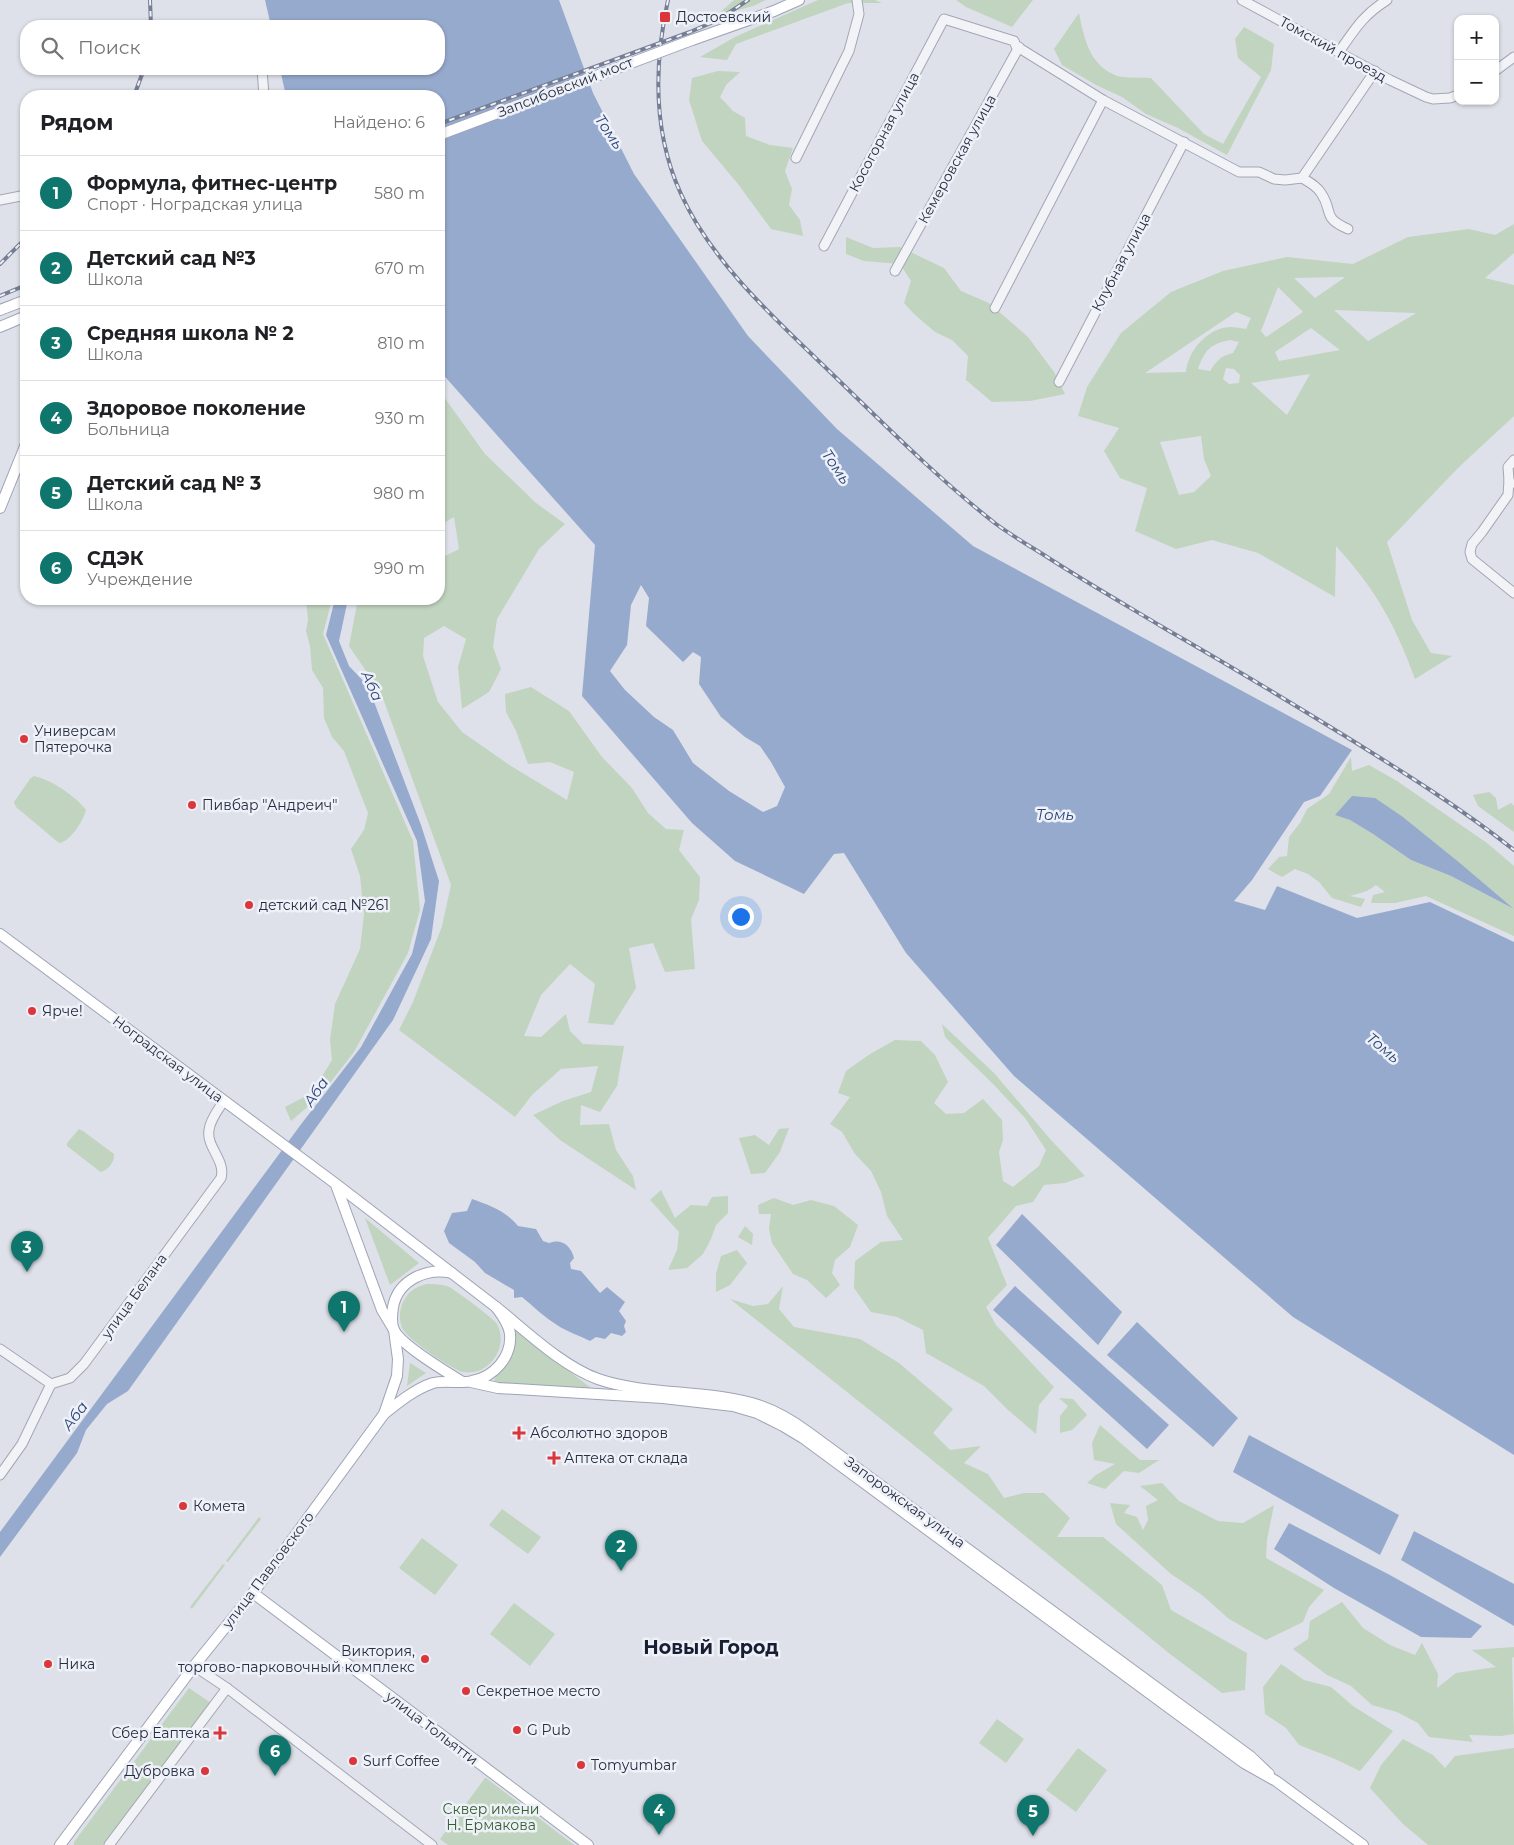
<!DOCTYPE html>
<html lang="ru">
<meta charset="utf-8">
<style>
:root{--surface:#fff;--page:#f2f2f2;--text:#202124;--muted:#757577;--line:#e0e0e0;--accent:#0f766e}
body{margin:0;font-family:Montserrat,sans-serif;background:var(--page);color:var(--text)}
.controls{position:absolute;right:15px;top:15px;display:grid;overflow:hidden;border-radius:10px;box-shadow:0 1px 4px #0004}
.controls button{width:45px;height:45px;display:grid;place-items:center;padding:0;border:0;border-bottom:1px solid var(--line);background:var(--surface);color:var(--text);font:25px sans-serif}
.you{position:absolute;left:740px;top:916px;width:18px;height:18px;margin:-12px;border:4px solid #fff;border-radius:50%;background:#1a73e8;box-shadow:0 0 0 8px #1a73e833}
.badge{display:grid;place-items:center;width:32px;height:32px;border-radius:50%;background:var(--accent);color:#fff;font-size:16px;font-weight:700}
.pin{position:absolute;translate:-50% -41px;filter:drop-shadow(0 1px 2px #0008)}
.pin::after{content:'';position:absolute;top:26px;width:18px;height:15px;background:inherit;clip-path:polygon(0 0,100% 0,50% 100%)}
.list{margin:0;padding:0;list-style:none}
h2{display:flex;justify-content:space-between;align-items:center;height:65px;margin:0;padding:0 20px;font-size:21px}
h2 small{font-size:16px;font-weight:400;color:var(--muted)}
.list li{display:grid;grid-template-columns:32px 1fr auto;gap:15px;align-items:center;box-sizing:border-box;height:75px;padding:0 20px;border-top:1px solid var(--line)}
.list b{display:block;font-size:19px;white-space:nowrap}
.list p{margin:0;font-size:16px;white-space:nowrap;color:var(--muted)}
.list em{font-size:16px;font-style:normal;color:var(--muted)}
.icon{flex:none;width:28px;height:28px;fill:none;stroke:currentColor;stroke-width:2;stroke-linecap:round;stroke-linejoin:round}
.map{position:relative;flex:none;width:1514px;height:1845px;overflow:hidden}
.search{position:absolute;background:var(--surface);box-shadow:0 1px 4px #0004;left:20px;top:20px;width:425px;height:55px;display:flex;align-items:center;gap:12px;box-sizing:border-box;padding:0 18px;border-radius:20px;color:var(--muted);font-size:19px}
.panel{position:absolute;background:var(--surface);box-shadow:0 1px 4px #0004;left:20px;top:90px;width:425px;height:515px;border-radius:20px}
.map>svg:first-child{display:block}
</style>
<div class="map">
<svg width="1514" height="1845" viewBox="0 0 1514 1845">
<rect width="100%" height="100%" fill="#dee1e9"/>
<g fill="#c1d4bf" fill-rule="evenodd">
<polygon points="734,0 766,0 753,6 716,16"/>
<polygon points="818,0 875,0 882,3 848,3 736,44 727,60 700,57 735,37"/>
<polygon points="956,0 1033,0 1012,27 966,7"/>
<path d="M 1079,13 C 1084,38 1089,64 1115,75 C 1123,79 1142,77 1151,78 L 1204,134 L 1223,144 L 1261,77 L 1238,58 L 1235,39 L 1244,27 L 1274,44 L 1271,70 L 1227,155 L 1178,128 L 1146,114 L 1122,97 L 1096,85 L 1062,65 L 1054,49 Z"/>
<polygon points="718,71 740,72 726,85 720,97 733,111 745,118 746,136 770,145 793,148 785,171 792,189 789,205 800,220 803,236 771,229 738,184 702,141 689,100 692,78"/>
<path d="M 1514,224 L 1514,253 L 1485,278 L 1514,285 L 1514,416 L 1459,467 L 1387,542 L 1412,620 L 1431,653 L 1452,656 L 1415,679 C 1395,624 1376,590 1336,546 L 1335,597 L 1258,553 L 1212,540 L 1176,549 L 1135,531 L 1147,488 L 1120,478 L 1104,451 L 1119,428 L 1078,416 L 1087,387 L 1121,333 L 1171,292 L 1223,271 L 1287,257 L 1353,264 L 1408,237 L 1469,229 L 1495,235 ZM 1294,278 L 1344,277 L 1344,278 L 1315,298 ZM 1278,287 L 1303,312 L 1266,337 L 1261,331 ZM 1334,310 L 1415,313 L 1415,314 L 1368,341 ZM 1236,312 L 1251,318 L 1246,329 C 1241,328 1235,327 1230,327 C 1207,328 1188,351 1186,372 L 1145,373 ZM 1311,328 L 1340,350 L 1279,361 L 1275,352 ZM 1230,340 L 1239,342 L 1233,353 C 1221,356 1217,360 1210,371 L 1198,369 C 1205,350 1210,344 1230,340 ZM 1226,368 L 1234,369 L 1240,375 L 1239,383 L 1229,384 L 1223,379 ZM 1310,374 L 1287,415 L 1251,383 ZM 1201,436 L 1204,459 L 1211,476 L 1194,492 L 1179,495 L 1160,442 Z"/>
<polygon points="846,237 873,248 900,247 944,268 961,291 989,303 1028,337 1054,372 1065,394 1030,401 992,402 966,380 968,356 952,340 935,332 914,314 904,303 911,281 900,264 864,261 846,254"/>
<polygon points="439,390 485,454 536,503 565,524 539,549 497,619 493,647 501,669 489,692 462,709 458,667 466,639 444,626 424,638 423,656 438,702 462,732 511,766 567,800 574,772 550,762 528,764 516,731 506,712 505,694 531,687 569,711 602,757 632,788 648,813 666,829 684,830 679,850 700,877 699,900 691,919 695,969 665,972 653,943 629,948 636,988 613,1025 588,1023 595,984 570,964 541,995 524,1036 541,1037 566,1014 570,1031 583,1044 624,1046 617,1086 600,1112 581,1105 580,1125 609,1124 616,1150 633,1176 636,1190 560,1140 533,1115 563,1101 591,1092 598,1066 561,1069 532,1095 515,1117 399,1030 413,1002 442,926 451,885 381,693 349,646 358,599 439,599 439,559 459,549 454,517 439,526"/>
<polygon points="306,599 332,599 323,634 413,841 420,910 408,953 354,1052 319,1097 291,1121 285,1107 312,1093 332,1060 330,1040 335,1004 360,949 364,914 360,876 351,849 364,830 368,813 344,751 332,737 324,718 323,688 312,670 310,646 306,631 308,620"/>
<polygon points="1351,757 1352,771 1369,765 1397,781 1487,843 1514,866 1514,909 1403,817 1336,815 1350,820 1373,834 1411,860 1451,876 1514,909 1514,936 1426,896 1395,903 1371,903 1373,895 1385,892 1376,885 1367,891 1350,896 1365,899 1361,907 1332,898 1319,882 1308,874 1295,869 1282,877 1268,869 1279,857 1287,856 1289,837 1300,823 1307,809 1329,794"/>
<path d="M 34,776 C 52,780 75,796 86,810 C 83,821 71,841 59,843 L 16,807 L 14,802 L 30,779 Z"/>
<polygon points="1489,792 1496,798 1498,810 1511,803 1514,806 1514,832 1478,806 1473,795"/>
<polygon points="942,1024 994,1073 1051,1140 1085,1176 1065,1183 1044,1185 1033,1202 1016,1206 988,1238 1007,1285 986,1307 996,1325 1054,1387 1039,1405 1036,1434 1008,1410 984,1386 926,1353 923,1330 897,1317 871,1312 854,1288 855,1261 881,1242 903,1240 887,1216 881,1192 871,1171 855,1154 842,1132 830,1124 850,1097 838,1093 846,1071 870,1054 895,1040 921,1041 935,1055 948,1082 934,1103 946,1114 964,1113 983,1099 1002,1120 1003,1140 999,1152 1003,1181 1013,1187 1039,1166 1046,1150 1025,1118 994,1085 945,1037"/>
<polygon points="789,1128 780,1152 765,1173 751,1174 739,1138 755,1135 769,1145 779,1129"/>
<path d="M 79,1129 L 83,1131 L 114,1154 C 115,1161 108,1171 100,1172 L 98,1170 L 67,1146 L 67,1143 Z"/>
<polygon points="661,1190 675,1218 691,1205 707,1206 712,1197 728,1196 728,1213 716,1225 711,1239 703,1254 687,1268 668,1270 677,1250 679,1232 650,1200"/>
<polygon points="774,1198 793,1205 811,1200 834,1206 858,1225 850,1247 835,1260 832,1273 840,1285 826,1298 807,1280 793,1274 772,1243 769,1229 771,1214 759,1214 758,1205"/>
<polygon points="365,1218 419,1263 390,1285"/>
<polygon points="745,1226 753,1234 752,1245 738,1237"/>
<polygon points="737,1250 747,1263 730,1285 716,1292 716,1274 721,1256"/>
<path d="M 427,1284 C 434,1284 442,1284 449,1287 C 457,1291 493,1318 497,1324 C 507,1343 496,1364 478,1371 C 473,1372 468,1373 463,1372 C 452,1370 410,1340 404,1331 C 395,1317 402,1295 416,1288 C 419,1286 423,1285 427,1284 Z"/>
<polygon points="783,1286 779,1309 794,1327 860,1339 899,1363 953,1409 933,1433 950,1450 981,1446 964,1463 988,1474 1004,1498 1024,1493 1044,1493 1070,1518 1057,1537 1103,1537 1162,1585 1171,1610 1247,1653 1245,1690 1222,1693 1170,1654 910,1442 730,1299 753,1306 768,1304"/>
<path d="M 514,1329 L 595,1391 L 498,1383 L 494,1381 C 495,1374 502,1371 507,1365 C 514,1355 517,1341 514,1329 Z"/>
<polygon points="410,1363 426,1373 407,1386"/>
<polygon points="1059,1398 1073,1399 1087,1415 1072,1430 1060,1433 1060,1416 1068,1406"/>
<polygon points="1100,1425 1140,1460 1159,1460 1139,1473 1124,1471 1105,1489 1087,1483 1096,1475 1115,1464 1094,1460 1092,1443"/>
<polygon points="1162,1483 1179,1501 1218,1521 1243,1523 1274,1505 1267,1540 1266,1558 1324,1590 1309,1607 1303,1622 1266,1640 1229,1619 1202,1595 1171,1574 1116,1524 1110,1503 1130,1505 1124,1513 1137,1517 1143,1530 1148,1520 1146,1506 1158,1500 1140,1486"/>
<polygon points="502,1509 541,1537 528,1554 489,1525"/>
<polygon points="259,1517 261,1519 228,1562 226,1561"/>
<polygon points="422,1538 458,1565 435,1595 399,1568"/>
<polygon points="223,1564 225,1565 192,1609 190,1607"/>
<polygon points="1342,1602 1363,1628 1390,1645 1415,1655 1422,1643 1438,1674 1437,1688 1456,1673 1496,1667 1472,1650 1514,1647 1514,1657 1512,1658 1514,1734 1501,1736 1469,1735 1473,1742 1429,1737 1418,1723 1397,1712 1372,1705 1351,1686 1327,1675 1293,1649 1308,1639 1310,1621"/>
<polygon points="514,1603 555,1634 530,1666 490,1634"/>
<polygon points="1281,1664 1304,1680 1331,1687 1353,1706 1393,1731 1360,1771 1335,1759 1299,1745 1286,1728 1265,1714 1263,1687"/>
<polygon points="189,1688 211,1703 103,1845 74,1845 74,1842"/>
<polygon points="997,1719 1024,1739 1006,1763 979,1743"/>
<polygon points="1403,1739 1433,1755 1445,1768 1455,1756 1514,1748 1514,1845 1428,1845 1403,1824 1370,1788 1381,1765"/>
<polygon points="1078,1748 1107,1770 1076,1812 1046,1790"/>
<polygon points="485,1778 486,1778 574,1845 448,1845 440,1839"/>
</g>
<g fill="#96aacd" fill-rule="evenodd">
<path d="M 265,0 L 559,0 L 593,93 L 634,174 L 748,336 L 837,429 L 973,546 L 1352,750 L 1320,796 L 1304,802 L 1252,880 L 1234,901 L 1265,910 L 1277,886 L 1357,918 L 1430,902 L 1514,942 L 1514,1455 L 1293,1317 L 1014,1076 L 906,953 L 844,853 L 834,854 L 804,894 L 735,861 L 692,823 L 582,696 L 595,545 L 439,370 L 439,96 L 286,96 L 280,69 L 439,69 L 439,26 L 271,26 ZM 641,585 L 649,598 L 646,626 L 683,662 L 693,652 L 701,657 L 699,684 L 721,717 L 745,737 L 760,746 L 771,762 L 785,787 L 777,806 L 763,812 L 729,791 L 693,763 L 673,730 L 654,717 L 625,690 L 610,671 L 627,645 L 631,605 Z"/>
<polygon points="335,599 348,599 339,641 349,666 368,686 421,825 439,881 431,939 393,1020 128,1391 107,1404 86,1430 77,1453 0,1557 0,1532 302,1123 361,1047 412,954 425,901 417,841 326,635"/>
<polygon points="1352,796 1375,798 1403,817 1461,864 1514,909 1451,876 1411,860 1373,834 1350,820 1335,815"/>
<path d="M 472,1199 C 489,1205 506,1211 518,1226 L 536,1229 L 543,1241 L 549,1243 C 561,1238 571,1245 574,1258 L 570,1263 L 571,1269 L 581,1271 L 600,1293 L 607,1287 L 625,1302 L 619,1311 L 626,1321 L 624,1326 L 626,1332 L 622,1336 L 611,1333 L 605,1339 L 596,1337 L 590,1341 C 579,1335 567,1332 557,1325 C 544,1317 533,1306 522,1297 L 514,1298 L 514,1290 L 485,1273 L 475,1262 L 449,1243 L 444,1231 L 452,1213 L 467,1211 Z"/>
<polygon points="1022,1214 1122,1312 1098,1345 996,1245"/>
<polygon points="1015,1286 1169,1425 1147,1449 993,1310"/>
<polygon points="1137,1322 1238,1418 1213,1447 1107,1355"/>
<polygon points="1249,1435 1399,1515 1380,1555 1233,1472"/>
<polygon points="1289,1523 1388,1574 1482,1626 1471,1638 1421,1637 1334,1588 1274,1549"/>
<polygon points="1414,1531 1514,1584 1514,1626 1401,1560"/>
</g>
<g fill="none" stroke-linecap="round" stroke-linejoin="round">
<g stroke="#a3a7b4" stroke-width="11">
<g id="minor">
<polyline points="1242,0 1390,80 1426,97 1433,99 1450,98 1458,95"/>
<path d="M 1339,52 C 1355,29 1363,15 1387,0"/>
<polyline points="262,69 264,96"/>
<polyline points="1495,71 1514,57"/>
<polyline points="796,158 849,51 859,14 857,0"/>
<polyline points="1302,178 1375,71"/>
<path d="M 1302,178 C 1309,182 1317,186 1321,193 C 1334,212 1321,217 1348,229"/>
<polyline points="0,200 26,195"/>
<polyline points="824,246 944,19 1014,41 1016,46 1103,100 1239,172 1259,172 1274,179 1285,180 1302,178"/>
<polyline points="895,271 1019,47"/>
<polyline points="995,308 1103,100"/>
<polyline points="1059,382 1184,142"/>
<polyline points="1509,480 1508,495 1482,532 1472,544 1470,552 1472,559 1514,593"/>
<polyline points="1511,484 1509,480 1508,467 1514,460"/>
<polyline points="0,1349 51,1384"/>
<path d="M 0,1475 L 22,1444 L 51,1384 L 70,1378 L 84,1364 L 221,1178 C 226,1160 206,1147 209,1130 C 210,1120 218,1110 223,1102"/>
<polyline points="194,1666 227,1688 432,1845"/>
<polyline points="109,1845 227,1688"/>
</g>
</g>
<g stroke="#9da4b6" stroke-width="12">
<g id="major">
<polyline points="692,40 774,11 799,0"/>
<polyline points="0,310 26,300"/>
<polyline points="0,327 26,316"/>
<polyline points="0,508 26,444"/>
<path d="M 0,934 L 336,1184 L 496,1307 C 502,1315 509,1324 510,1334 C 512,1357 494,1377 472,1381 C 460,1384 446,1380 433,1383 C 415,1389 399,1402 384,1414"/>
<path d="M 452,1273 C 427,1267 398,1280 393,1307 C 392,1314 391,1324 394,1330 C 401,1345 445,1371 461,1381"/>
<path d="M 496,1307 C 526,1331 562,1366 598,1379 C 647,1396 708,1389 758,1405 C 776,1411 793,1421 808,1432 L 1250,1756 L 1269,1774"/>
<polyline points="471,1382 498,1388 663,1398 733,1406 757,1413 783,1426 803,1438 1244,1763 1276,1781 1363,1845"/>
<polyline points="253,1593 588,1845"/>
<polyline points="60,1845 194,1666 253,1593 384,1414 397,1376 398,1359 394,1330 382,1310 336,1185"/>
</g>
</g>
<use href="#minor" stroke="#f2f3f7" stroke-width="9"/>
<use href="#major" stroke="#fff" stroke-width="10"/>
<g stroke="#767e95" stroke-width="4">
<g id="rail">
<polyline points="150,0 151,26"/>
<path d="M 668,0 C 654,64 653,133 681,194 C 711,261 774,318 827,369 C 882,422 936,477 996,524 C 1011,535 1028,545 1044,555 C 1084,581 1124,604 1164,628 C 1225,663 1285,699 1345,736 C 1403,772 1461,808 1514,850"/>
<polyline points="134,96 144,69"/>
<polyline points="439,124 690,32 718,20 748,0"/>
<polyline points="0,264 26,238"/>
<polyline points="0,296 26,285"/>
</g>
</g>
<use href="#rail" stroke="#eef1f7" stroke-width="2" stroke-dasharray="5.5" stroke-linecap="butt"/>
<g stroke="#9da4b6" stroke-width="12" stroke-linecap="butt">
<polyline id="major-bridge" points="439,135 692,40"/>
</g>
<use href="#major-bridge" stroke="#fff" stroke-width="10"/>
</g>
<g fill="#db363b" stroke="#eef1f7" stroke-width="2">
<rect x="659" y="11" width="12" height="12" rx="2.5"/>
<circle cx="24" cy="739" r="5"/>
<circle cx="192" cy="805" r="5"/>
<circle cx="249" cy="905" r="5"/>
<circle cx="32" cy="1011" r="5"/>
<path d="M516.5 1425.5h5v5h5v5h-5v5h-5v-5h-5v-5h5z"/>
<path d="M551.5 1450.5h5v5h5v5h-5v5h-5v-5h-5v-5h5z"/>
<circle cx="183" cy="1506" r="5"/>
<circle cx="425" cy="1659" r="5"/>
<circle cx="48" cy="1664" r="5"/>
<circle cx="466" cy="1691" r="5"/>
<circle cx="517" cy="1730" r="5"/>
<path d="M217.5 1725.5h5v5h5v5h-5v5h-5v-5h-5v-5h5z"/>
<circle cx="353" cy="1761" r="5"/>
<circle cx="581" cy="1765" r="5"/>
<circle cx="205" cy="1771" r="5"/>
</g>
<g text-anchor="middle" stroke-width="5" stroke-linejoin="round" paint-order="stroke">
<g font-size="14" fill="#262d42" stroke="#eef1f7" text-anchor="start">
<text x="676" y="22">Достоевский</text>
<text x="34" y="736">Универсам<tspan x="34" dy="16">Пятерочка</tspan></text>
<text x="202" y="810">Пивбар "Андреич"</text>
<text x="259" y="910">детский сад №261</text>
<text x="42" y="1016">Ярче!</text>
<text x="530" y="1438">Абсолютно здоров</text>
<text x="564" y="1463">Аптека от склада</text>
<text x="193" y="1511">Комета</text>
<text x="415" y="1656" text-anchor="end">Виктория,<tspan x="415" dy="16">торгово-парковочный комплекс</tspan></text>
<text x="58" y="1669">Ника</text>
<text x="476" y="1696">Секретное место</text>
<text x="527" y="1735">G Pub</text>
<text x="210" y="1738" text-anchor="end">Сбер Еаптека</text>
<text x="363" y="1766">Surf Coffee</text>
<text x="591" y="1770">Tomyumbar</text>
<text x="195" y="1776" text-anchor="end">Дубровка</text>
</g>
<g font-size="14" fill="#262d42" stroke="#eef1f7">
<text transform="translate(1333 49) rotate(29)" y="5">Томский проезд</text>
<text transform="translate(565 87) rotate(-21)" y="5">Запсибовский мост</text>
<text transform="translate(884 132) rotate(-62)" y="5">Косогорная улица</text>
<text transform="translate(957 159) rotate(-61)" y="5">Кемеровская улица</text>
<text transform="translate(1121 262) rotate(-62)" y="5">Клубная улица</text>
<text transform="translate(168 1059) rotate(37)" y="5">Ноградская улица</text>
<text transform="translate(134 1296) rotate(-54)" y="5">улица Белана</text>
<text transform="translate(905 1502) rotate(36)" y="5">Запорожская улица</text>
<text transform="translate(268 1570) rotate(-53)" y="5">улица Павловского</text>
<text transform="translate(432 1728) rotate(37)" y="5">улица Тольятти</text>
</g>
<g font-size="14" fill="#355f32" stroke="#eef1f7">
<text x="491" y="1814">Сквер имени<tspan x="491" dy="16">Н. Ермакова</tspan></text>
</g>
<g font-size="15" font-style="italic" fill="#2c457a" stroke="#eef1f7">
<text transform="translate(609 132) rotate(56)" y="5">Томь</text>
<text transform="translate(836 467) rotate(56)" y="5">Томь</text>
<text transform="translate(372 686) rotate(66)" y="5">Аба</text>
<text x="1055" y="820">Томь</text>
<text transform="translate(1383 1048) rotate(40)" y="5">Томь</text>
<text transform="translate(316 1092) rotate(-56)" y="5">Аба</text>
<text transform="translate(75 1416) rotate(-53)" y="5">Аба</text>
</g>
<g font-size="19" font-weight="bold" fill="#181e33" stroke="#eef1f7">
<text x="711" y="1654">Новый Город</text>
</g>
</g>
</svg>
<div class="controls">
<button>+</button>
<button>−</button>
</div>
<div class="you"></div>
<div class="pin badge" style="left:344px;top:1332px">1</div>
<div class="pin badge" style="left:621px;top:1571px">2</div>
<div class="pin badge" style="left:27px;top:1272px">3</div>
<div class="pin badge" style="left:659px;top:1835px">4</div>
<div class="pin badge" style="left:1033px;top:1836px">5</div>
<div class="pin badge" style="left:275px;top:1776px">6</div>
<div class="search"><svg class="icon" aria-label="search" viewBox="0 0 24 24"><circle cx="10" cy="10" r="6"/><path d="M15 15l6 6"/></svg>Поиск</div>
<section class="panel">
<h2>Рядом<small>Найдено: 6</small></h2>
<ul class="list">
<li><span class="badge">1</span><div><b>Формула, фитнес-центр</b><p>Спорт · Ноградская улица</p></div><em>580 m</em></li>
<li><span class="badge">2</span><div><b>Детский сад №3</b><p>Школа</p></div><em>670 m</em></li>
<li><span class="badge">3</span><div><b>Средняя школа № 2</b><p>Школа</p></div><em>810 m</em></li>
<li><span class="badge">4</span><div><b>Здоровое поколение</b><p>Больница</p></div><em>930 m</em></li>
<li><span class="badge">5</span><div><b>Детский сад № 3</b><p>Школа</p></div><em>980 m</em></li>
<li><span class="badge">6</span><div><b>СДЭК</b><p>Учреждение</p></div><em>990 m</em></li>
</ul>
</section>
</div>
